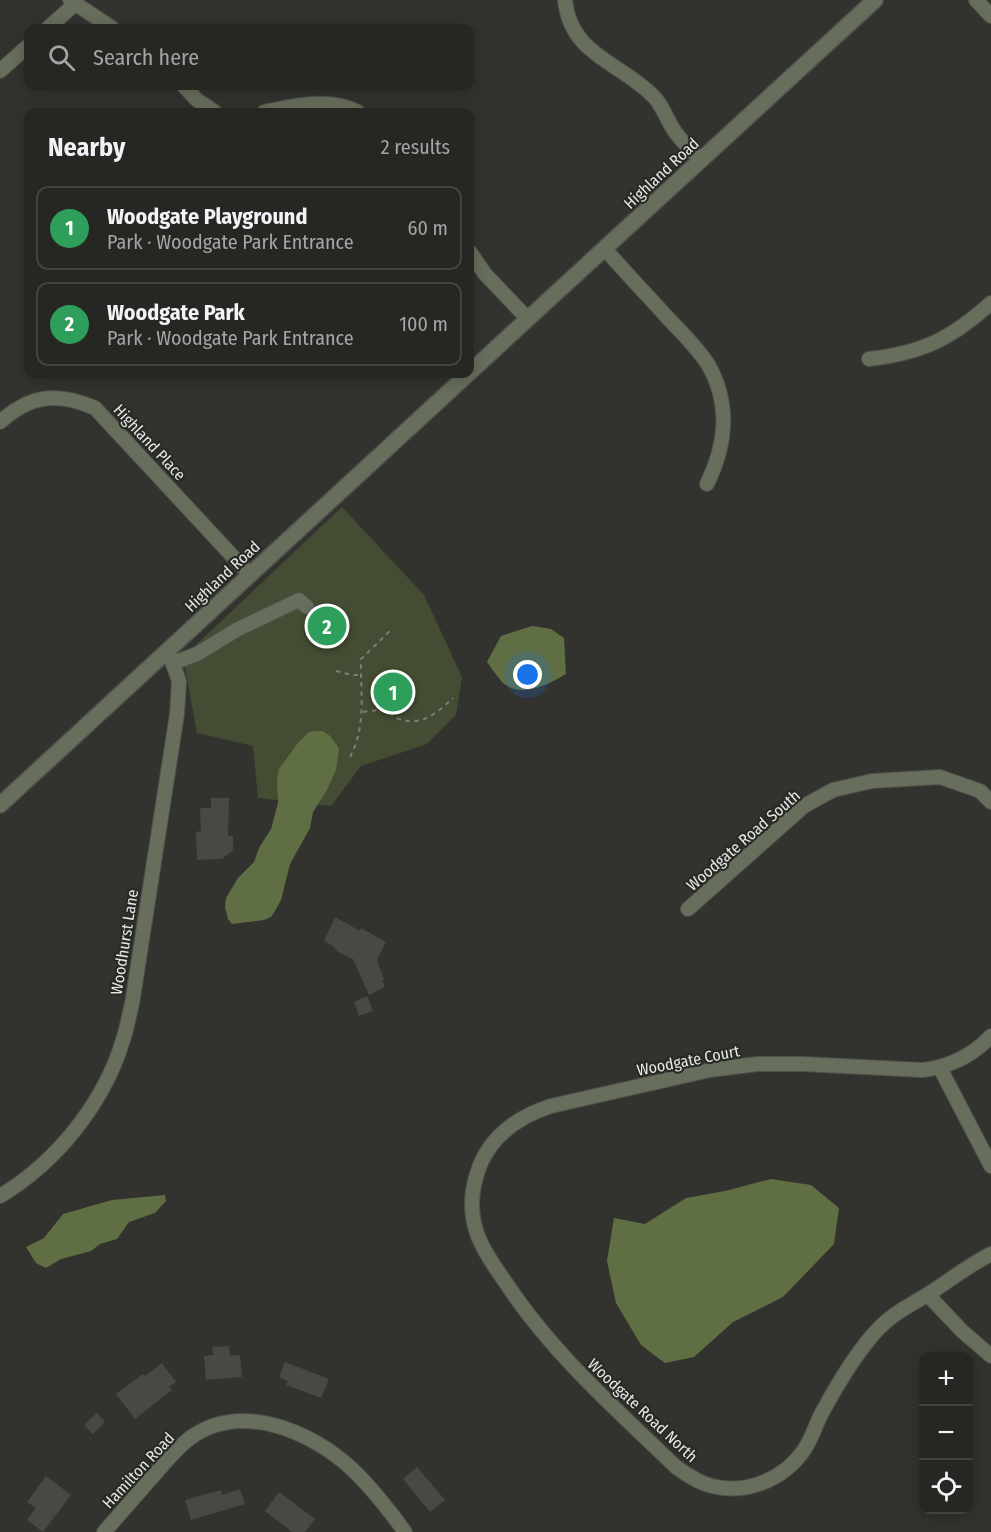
<!DOCTYPE html>
<meta charset="utf-8">
<style>
:root{--surface:#262623;--page:#2e2e2b;--text:#f1f3f6;--muted:#a4a5a6;--line:#424341;--accent:#ea580c}
body{margin:0;font-family:"Fira Sans Condensed",sans-serif;background:var(--page);color:var(--text)}
.controls{position:absolute;right:18px;bottom:18px;display:grid;overflow:hidden;border-radius:12px;box-shadow:0 3px 15px #0003}
.controls button{width:54px;height:54px;display:grid;place-items:center;padding:0;border:0;border-bottom:2px solid var(--line);background:var(--surface);color:var(--text);font:30px sans-serif}
.you{position:absolute;left:528px;top:675px;width:21px;height:21px;margin:-15px;border:4px solid #fff;border-radius:50%;background:#1a73e8;box-shadow:0 0 0 9px #1a73e833}
.badge{display:grid;place-items:center;width:39px;height:39px;border-radius:50%;background:var(--accent);color:#fff;font-size:20px;font-weight:700}
.pin{position:absolute;translate:-50% -50%;border:3px solid #fff;box-shadow:0 2px 6px #0006}
.list{margin:0;padding:0;list-style:none}
h2{display:flex;justify-content:space-between;align-items:center;height:78px;margin:0;padding:0 24px;font-size:26px}
h2 small{font-size:20px;font-weight:400;color:var(--muted)}
.list li{display:grid;grid-template-columns:39px 1fr auto;gap:18px;align-items:center;box-sizing:border-box;height:84px;margin:0 12px 12px;padding:0 12px;border:2px solid var(--line);border-radius:12px}
.list b{display:block;font-size:22px;white-space:nowrap}
.list p{margin:0;font-size:20px;white-space:nowrap;color:var(--muted)}
.list em{font-size:20px;font-style:normal;color:var(--muted)}
.icon{flex:none;width:33px;height:33px;fill:none;stroke:currentColor;stroke-width:2;stroke-linecap:round;stroke-linejoin:round}
.map{position:relative;flex:none;width:991px;height:1532px;overflow:hidden}
.search{position:absolute;background:var(--surface);box-shadow:0 3px 15px #0003;left:24px;top:24px;width:450px;height:66px;display:flex;align-items:center;gap:15px;box-sizing:border-box;padding:0 21px;border-radius:12px;color:var(--muted);font-size:22px}
.panel{position:absolute;background:var(--surface);box-shadow:0 3px 15px #0003;left:24px;top:108px;width:450px;height:270px;border-radius:12px}
.map>svg:first-child{display:block}
</style>
<div class="map">
<svg width="991" height="1532" viewBox="0 0 991 1532">
<rect width="100%" height="100%" fill="#32332f"/>
<polygon fill="#444d33" points="342,507 424,595 462,677 456,715 427,744 361,766 331,806 258,798 253,746 197,733 183,657"/>
<g fill="#606f43">
<path d="M 532,626 L 551,629 L 564,638 L 566,674 C 548,685 520,699 502,682 C 497,676 492,669 487,662 L 501,636 Z"/>
<polygon points="314,731 323,731 330,736 336,744 339,749 336,770 327,790 313,812 310,828 290,864 281,900 275,911 271,917 264,920 232,924 228,919 225,907 226,898 238,878 254,862 259,848 271,829 278,803 277,778 279,769 298,743 309,732"/>
<polygon points="771,1179 811,1185 839,1208 834,1244 783,1297 733,1322 694,1357 665,1363 641,1345 616,1303 607,1261 614,1218 645,1224 686,1198 725,1191"/>
<polygon points="165,1195 166,1201 155,1213 129,1222 117,1239 100,1244 91,1251 61,1259 46,1268 36,1263 26,1247 44,1238 63,1214 112,1200"/>
</g>
<g fill="#474944">
<polygon points="211,798 229,798 228,836 233,836 233,850 222,859 197,860 196,832 201,831 200,808 211,808"/>
<polygon points="335,917 360,931 361,928 386,942 377,960 384,979 382,980 385,987 369,995 353,959 338,952 333,946 324,941"/>
<polygon points="367,996 373,1011 359,1016 354,1002"/>
<polygon points="229,1346 230,1356 240,1355 242,1377 206,1380 204,1356 213,1355 212,1347"/>
<polygon points="285,1362 329,1379 321,1398 286,1385 288,1381 279,1377"/>
<polygon points="162,1363 176,1382 169,1387 172,1390 135,1419 116,1394 143,1374 145,1376"/>
<polygon points="97,1413 105,1422 93,1434 84,1425"/>
<polygon points="417,1467 445,1500 430,1512 403,1479"/>
<polygon points="46,1476 71,1495 43,1532 27,1520 36,1508 27,1502"/>
<polygon points="240,1489 245,1504 191,1520 185,1500 221,1490 222,1495"/>
<polygon points="279,1492 315,1519 305,1532 292,1532 265,1511"/>
</g>
<g fill="none" stroke-linecap="round" stroke-linejoin="round">
<g stroke="#4f504c" stroke-width="16">
<g id="minor">
<polyline points="70,0 112,28"/>
<path d="M 565,0 C 570,56 623,63 655,98 C 664,108 668,123 676,133 C 683,143 693,152 702,160"/>
<polyline points="976,0 991,16"/>
<polyline points="48,28 75,4"/>
<polyline points="0,71 28,46"/>
<polyline points="184,86 197,100 215,112"/>
<path d="M 264,112 C 295,106 328,97 358,112"/>
<path d="M 605,249 C 625,272 646,294 667,317 C 681,332 698,348 709,366 C 731,406 726,445 707,484"/>
<polyline points="470,252 485,274 528,319"/>
<path d="M 869,359 C 922,353 951,339 991,303"/>
<path d="M 0,422 C 31,394 58,392 95,408 L 250,575"/>
<polyline points="173,663 197,654 238,629 299,600 307,607"/>
<polyline points="688,909 804,806 833,790 872,781 940,777 980,791 991,802"/>
<path d="M 991,1036 C 972,1056 949,1067 922,1070 L 803,1064 L 757,1064 L 710,1070 L 551,1106 C 520,1116 493,1134 480,1165 C 471,1188 469,1213 478,1236 C 484,1253 496,1268 506,1283 C 552,1353 616,1409 676,1467 C 687,1475 699,1483 712,1486 C 747,1495 784,1479 804,1450 C 813,1437 816,1422 824,1409 C 836,1387 855,1356 871,1337 C 890,1314 906,1308 930,1293 C 950,1280 969,1265 991,1254"/>
<polyline points="940,1068 991,1166"/>
<path d="M 0,1196 C 57,1162 104,1103 123,1040 C 127,1028 129,1015 132,1004 L 177,714 L 179,681 L 168,650"/>
<polyline points="928,1295 962,1331 991,1356"/>
<path d="M 104,1532 C 121,1513 138,1493 155,1474 C 166,1461 177,1448 190,1438 C 241,1401 311,1431 352,1469 C 372,1488 389,1510 405,1532"/>
</g>
</g>
<g stroke="#4f504c" stroke-width="18">
<g id="tertiary">
<polyline points="470,372 875,0"/>
<polyline points="0,805 468,374"/>
</g>
</g>
<g stroke="#7c7d79" stroke-width="2" stroke-dasharray="4.5 4.5" stroke-linecap="butt">
<polyline points="336,671 352,675 361,675"/>
<path d="M 363,712 C 369,711 376,710 382,710 C 389,711 393,716 399,719 C 422,727 438,712 453,698"/>
<path d="M 350,757 C 367,725 360,693 361,659 L 391,630"/>
</g>
<use href="#minor" stroke="#676e5b" stroke-width="14"/>
<use href="#tertiary" stroke="#676e5b" stroke-width="15"/>
</g>
<g text-anchor="middle" stroke-width="4.5" stroke-linejoin="round" paint-order="stroke">
<g font-size="16" fill="#e7e8e5" stroke="#282a25">
<text transform="translate(661 173) rotate(-43)" y="6">Highland Road</text>
<text transform="translate(150 442) rotate(47)" y="6">Highland Place</text>
<text transform="translate(222 576) rotate(-43)" y="6">Highland Road</text>
<text transform="translate(743 840) rotate(-41)" y="6">Woodgate Road South</text>
<text transform="translate(124 942) rotate(-81)" y="6">Woodhurst Lane</text>
<text transform="translate(688 1060) rotate(-11)" y="6">Woodgate Court</text>
<text transform="translate(643 1410) rotate(43)" y="6">Woodgate Road North</text>
<text transform="translate(138 1470) rotate(-47)" y="6">Hamilton Road</text>
</g>
</g>
</svg>
<div class="controls">
<button>+</button>
<button>−</button>
<button><svg class="icon" aria-label="locate" viewBox="0 0 24 24"><circle cx="12" cy="12" r="6"/><path d="M12 2v4M12 18v4M2 12h4M18 12h4"/></svg></button>
</div>
<div class="you"></div>
<div class="pin badge" style="left:393px;top:692px;background:#2e9e5b">1</div>
<div class="pin badge" style="left:327px;top:626px;background:#2e9e5b">2</div>
<div class="search"><svg class="icon" aria-label="search" viewBox="0 0 24 24"><circle cx="10" cy="10" r="6"/><path d="M15 15l6 6"/></svg>Search here</div>
<section class="panel">
<h2>Nearby<small>2 results</small></h2>
<ul class="list">
<li><span class="badge" style="background:#2e9e5b">1</span><div><b>Woodgate Playground</b><p>Park · Woodgate Park Entrance</p></div><em>60 m</em></li>
<li><span class="badge" style="background:#2e9e5b">2</span><div><b>Woodgate Park</b><p>Park · Woodgate Park Entrance</p></div><em>100 m</em></li>
</ul>
</section>
</div>
